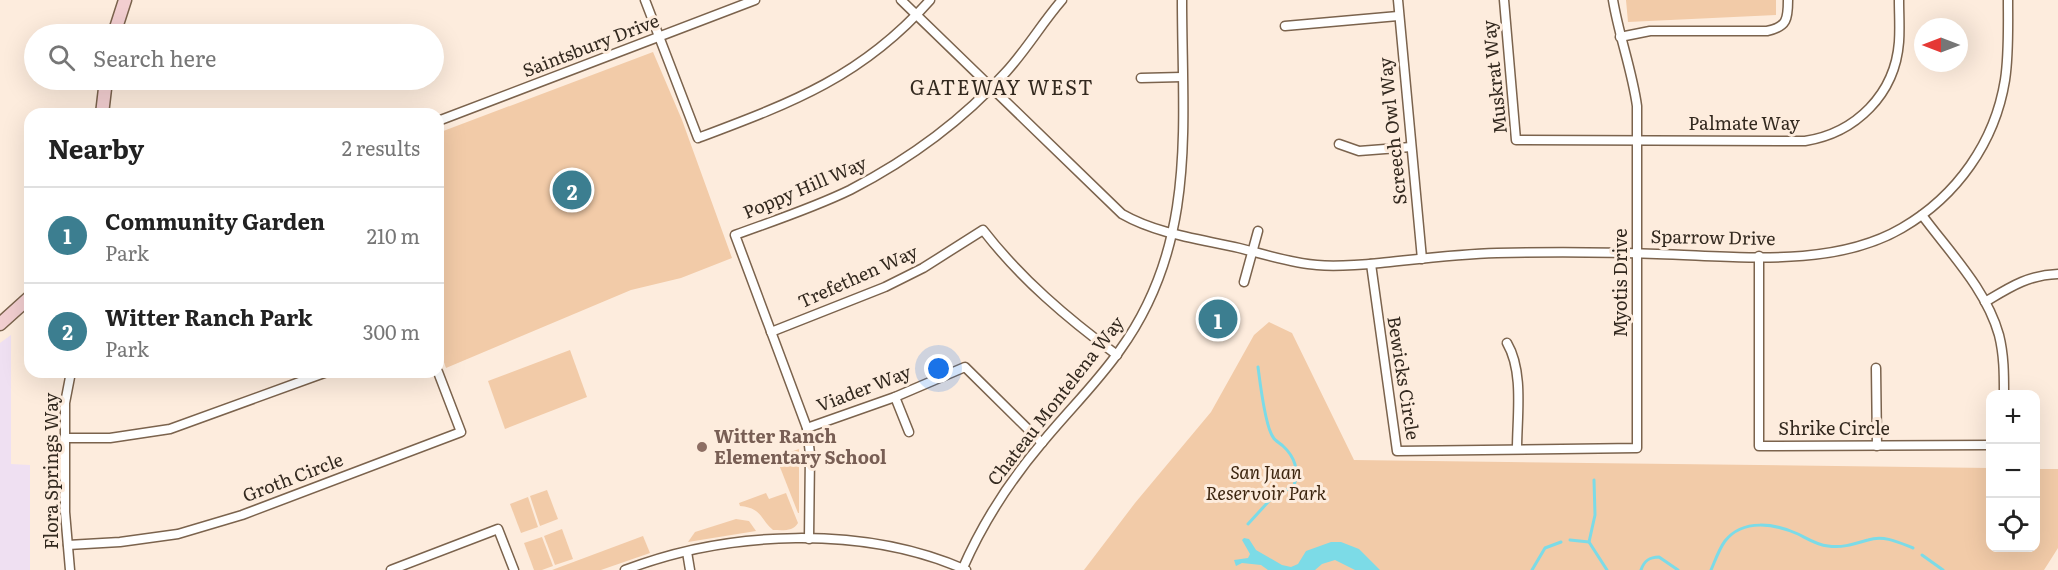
<!DOCTYPE html>
<meta charset="utf-8">
<style>
:root{--surface:#fff;--page:#f2f2f2;--text:#222;--muted:#767676;--line:#e0e0e0;--accent:#3c7e90}
body{margin:0;font-family:Literata,serif;background:var(--page);color:var(--text)}
.controls{position:absolute;right:18px;bottom:18px;display:grid;overflow:hidden;border-radius:12px;box-shadow:0 6px 24px #0002}
.controls button{width:54px;height:54px;display:grid;place-items:center;padding:0;border:0;border-bottom:2px solid var(--line);background:var(--surface);color:var(--text);font:30px sans-serif}
.compass{position:absolute;left:1914px;top:18px;width:54px;height:54px;border-radius:50%;background:var(--surface);box-shadow:0 6px 24px #0002;rotate:270deg}
.you{position:absolute;left:939px;top:369px;width:21px;height:21px;margin:-15px;border:4px solid #fff;border-radius:50%;background:#1a73e8;box-shadow:0 0 0 9px #1a73e833}
.badge{display:grid;place-items:center;width:39px;height:39px;border-radius:50%;background:var(--accent);color:#fff;font-size:20px;font-weight:700}
.pin{position:absolute;translate:-50% -50%;border:3px solid #fff;box-shadow:0 2px 6px #0006}
.list{margin:0;padding:0;list-style:none}
h2{display:flex;justify-content:space-between;align-items:center;height:78px;margin:0;padding:0 24px;font-size:26px}
h2 small{font-size:20px;font-weight:400;color:var(--muted)}
.list li{display:grid;grid-template-columns:39px 1fr auto;gap:18px;align-items:center;box-sizing:border-box;height:96px;padding:0 24px;border-top:2px solid var(--line)}
.list b{display:block;font-size:22px;white-space:nowrap}
.list p{margin:0;font-size:20px;white-space:nowrap;color:var(--muted)}
.list em{font-size:20px;font-style:normal;color:var(--muted)}
.icon{flex:none;width:33px;height:33px;fill:none;stroke:currentColor;stroke-width:2;stroke-linecap:round;stroke-linejoin:round}
.map{position:relative;flex:none;width:2058px;height:570px;overflow:hidden}
.search{position:absolute;background:var(--surface);box-shadow:0 6px 24px #0002;left:24px;top:24px;width:420px;height:66px;display:flex;align-items:center;gap:15px;box-sizing:border-box;padding:0 21px;border-radius:33px;color:var(--muted);font-size:22px}
.panel{position:absolute;background:var(--surface);box-shadow:0 6px 24px #0002;left:24px;top:108px;width:420px;height:270px;border-radius:18px}
.map>svg:first-child{display:block}
</style>
<div class="map">
<svg width="2058" height="570" viewBox="0 0 2058 570">
<rect width="100%" height="100%" fill="#fdecdd"/>
<polygon fill="#efe0f2" points="11,335 11,464 30,465 30,570 0,570 0,343"/>
<g fill="#f2cba8">
<polygon points="1626,0 1776,0 1776,15 1628,22"/>
<polygon points="653,52 682,120 732,258 681,278 631,290 446,368 438,345 438,133"/>
<polygon points="1217,298 1233,304 1221,341 1202,333"/>
<polygon points="1269,322 1292,333 1354,460 1990,468 1990,548 2036,548 2036,469 2058,469 2058,548 2044,570 1084,570 1135,503 1211,412 1254,335"/>
<polygon points="570,350 587,397 505,429 488,381"/>
<polygon points="799,449 799,513 798,513 776,457"/>
<polygon points="547,490 558,519 540,526 530,496"/>
<path d="M 766,493 L 769,499 L 786,493 L 798,523 C 793,532 782,530 773,530 C 760,519 762,508 740,506 L 739,503 Z"/>
<polygon points="528,497 538,527 521,533 510,504"/>
<polygon points="736,519 749,521 756,531 688,542 695,532"/>
<polygon points="562,529 573,559 555,565 544,536"/>
<polygon points="643,536 650,553 601,570 552,570"/>
<polygon points="542,537 553,566 542,570 534,570 524,543"/>
</g>
<polygon fill="#7cdbe7" points="1244,538 1249,539 1256,550 1282,565 1291,567 1298,564 1306,551 1331,542 1341,542 1359,549 1380,570 1355,570 1335,560 1322,564 1315,570 1268,570 1261,565 1242,563 1236,566 1234,560 1248,558 1250,554 1242,540"/>
<g fill="none" stroke-linecap="round" stroke-linejoin="round">
<g stroke="#7cdbe7" stroke-width="3">
<polyline points="1594,480 1595,515 1589,542 1607,570"/>
<path d="M 1248,524 L 1269,501 L 1294,485 C 1300,471 1294,456 1283,446 C 1280,443 1275,441 1273,437 C 1265,426 1260,382 1258,367"/>
<polyline points="1570,540 1589,542"/>
<polyline points="1922,555 1943,570"/>
<polyline points="1532,570 1545,548 1561,542"/>
<path d="M 1641,570 C 1644,561 1649,557 1659,557 L 1678,570"/>
<path d="M 1711,570 C 1715,561 1719,549 1725,541 C 1743,518 1776,524 1798,534 C 1808,539 1817,545 1828,546 C 1843,548 1854,544 1868,540 C 1884,535 1898,542 1913,548"/>
</g>
<g stroke="#7b634d" stroke-width="11">
<g id="street">
<path d="M 645,0 L 698,138 C 791,103 862,77 930,0"/>
<path d="M 901,0 L 1122,214 C 1157,234 1200,239 1239,248 C 1264,254 1290,263 1317,265 C 1338,267 1359,265 1380,263 C 1419,259 1458,254 1497,253 C 1550,252 1604,252 1657,254 C 1735,256 1832,269 1902,228 C 1957,196 1995,142 2005,80 C 2009,54 2008,26 2008,0"/>
<polyline points="1398,0 1422,259"/>
<path d="M 1504,0 L 1516,140 L 1805,141 C 1856,133 1895,94 1899,42 C 1900,28 1899,14 1899,0"/>
<polyline points="1285,26 1398,16"/>
<path d="M 1620,37 L 1650,31 L 1767,31 C 1787,27 1788,19 1788,0"/>
<polyline points="1141,78 1182,77"/>
<polyline points="438,121 755,0"/>
<polyline points="1339,144 1359,151 1411,147"/>
<path d="M 1922,215 C 1950,253 1986,289 1999,335 C 2004,355 2004,374 2004,394"/>
<polyline points="1759,256 1759,446 1990,445"/>
<path d="M 1371,264 L 1397,451 L 1637,448 L 1637,106 C 1632,70 1619,36 1613,0"/>
<polyline points="1244,282 1258,231"/>
<path d="M 1985,302 C 2010,287 2028,275 2058,274"/>
<path d="M 771,332 L 885,287 L 923,268 L 983,230 C 1021,279 1067,318 1117,355"/>
<path d="M 1507,343 C 1524,372 1517,416 1517,449"/>
<polyline points="1876,368 1877,446"/>
<polyline points="895,397 909,432"/>
<polyline points="807,428 895,397 965,367 1042,443"/>
<polyline points="65,438 110,438 170,429 327,372"/>
<path d="M 809,539 L 810,454 L 807,428 L 735,235 C 773,221 813,208 850,190 C 908,160 962,121 1006,72 C 1027,49 1042,23 1062,0"/>
<polyline points="68,545 120,542 178,534 242,515 461,432 438,372"/>
<polyline points="687,552 690,570"/>
<polyline points="70,570 65,512 65,403 71,372"/>
<polyline points="391,570 498,529 514,570"/>
<path d="M 625,570 C 729,530 863,525 966,570"/>
<path d="M 962,570 C 982,524 1009,482 1041,444 C 1067,412 1097,383 1120,350 C 1198,242 1182,125 1182,0"/>
</g>
</g>
<g stroke="#7b634d" stroke-width="15">
<g id="secondary">
<polyline points="114,34 125,0"/>
<polyline points="102,114 106,80"/>
<polyline points="0,324 30,297"/>
</g>
</g>
<use href="#street" stroke="#fff" stroke-width="8"/>
<use href="#secondary" stroke="#f2ced0" stroke-width="12"/>
</g>
<circle fill="#8d6e63" stroke="#fdecdd" stroke-width="2" cx="702" cy="447" r="6"/>
<g text-anchor="middle" stroke-width="6" stroke-linejoin="round" paint-order="stroke">
<g font-size="18" fill="#33291f" stroke="#fdecdd">
<text transform="translate(591 46) rotate(-21)" y="6">Saintsbury Drive</text>
<text transform="translate(1495 77) rotate(-96)" y="6">Muskrat Way</text>
<text x="1744" y="130">Palmate Way</text>
<text transform="translate(1393 131) rotate(-96)" y="6">Screech Owl Way</text>
<text transform="translate(805 188) rotate(-23)" y="6">Poppy Hill Way</text>
<text transform="translate(1713 238) rotate(1)" y="6">Sparrow Drive</text>
<text transform="translate(858 277) rotate(-24)" y="6">Trefethen Way</text>
<text transform="translate(1621 283) rotate(-90)" y="6">Myotis Drive</text>
<text transform="translate(1403 378) rotate(81)" y="6">Bewicks Circle</text>
<text transform="translate(864 389) rotate(-21)" y="6">Viader Way</text>
<text transform="translate(1056 401) rotate(-52)" y="6">Chateau Montelena Way</text>
<text x="1834" y="435">Shrike Circle</text>
<text transform="translate(52 471) rotate(-90)" y="6">Flora Springs Way</text>
<text transform="translate(293 478) rotate(-21)" y="6">Groth Circle</text>
</g>
<g font-size="18" font-weight="bold" fill="#785e54" stroke="#fdecdd" text-anchor="start">
<text x="714" y="443">Witter Ranch<tspan x="714" dy="21">Elementary School</tspan></text>
</g>
<g font-size="18" font-style="italic" fill="#3d2610" stroke="#fdecdd">
<text x="1266" y="479">San Juan<tspan x="1266" dy="21">Reservoir Park</tspan></text>
</g>
<g font-size="20" letter-spacing="1.5" fill="#33291f" stroke="#fdecdd">
<text x="1002" y="95">GATEWAY WEST</text>
</g>
</g>
</svg>
<div class="controls">
<button>+</button>
<button>−</button>
<button><svg class="icon" aria-label="locate" viewBox="0 0 24 24"><circle cx="12" cy="12" r="6"/><path d="M12 2v4M12 18v4M2 12h4M18 12h4"/></svg></button>
</div>
<svg class="compass" viewBox="-18 -18 36 36"><path d="M0-13l5 13h-10z" fill="#e53935"/><path d="M0 13l5-13h-10z" fill="#767676"/></svg>
<div class="you"></div>
<div class="pin badge" style="left:1218px;top:319px">1</div>
<div class="pin badge" style="left:572px;top:190px">2</div>
<div class="search"><svg class="icon" aria-label="search" viewBox="0 0 24 24"><circle cx="10" cy="10" r="6"/><path d="M15 15l6 6"/></svg>Search here</div>
<section class="panel">
<h2>Nearby<small>2 results</small></h2>
<ul class="list">
<li><span class="badge">1</span><div><b>Community Garden</b><p>Park</p></div><em>210 m</em></li>
<li><span class="badge">2</span><div><b>Witter Ranch Park</b><p>Park</p></div><em>300 m</em></li>
</ul>
</section>
</div>
